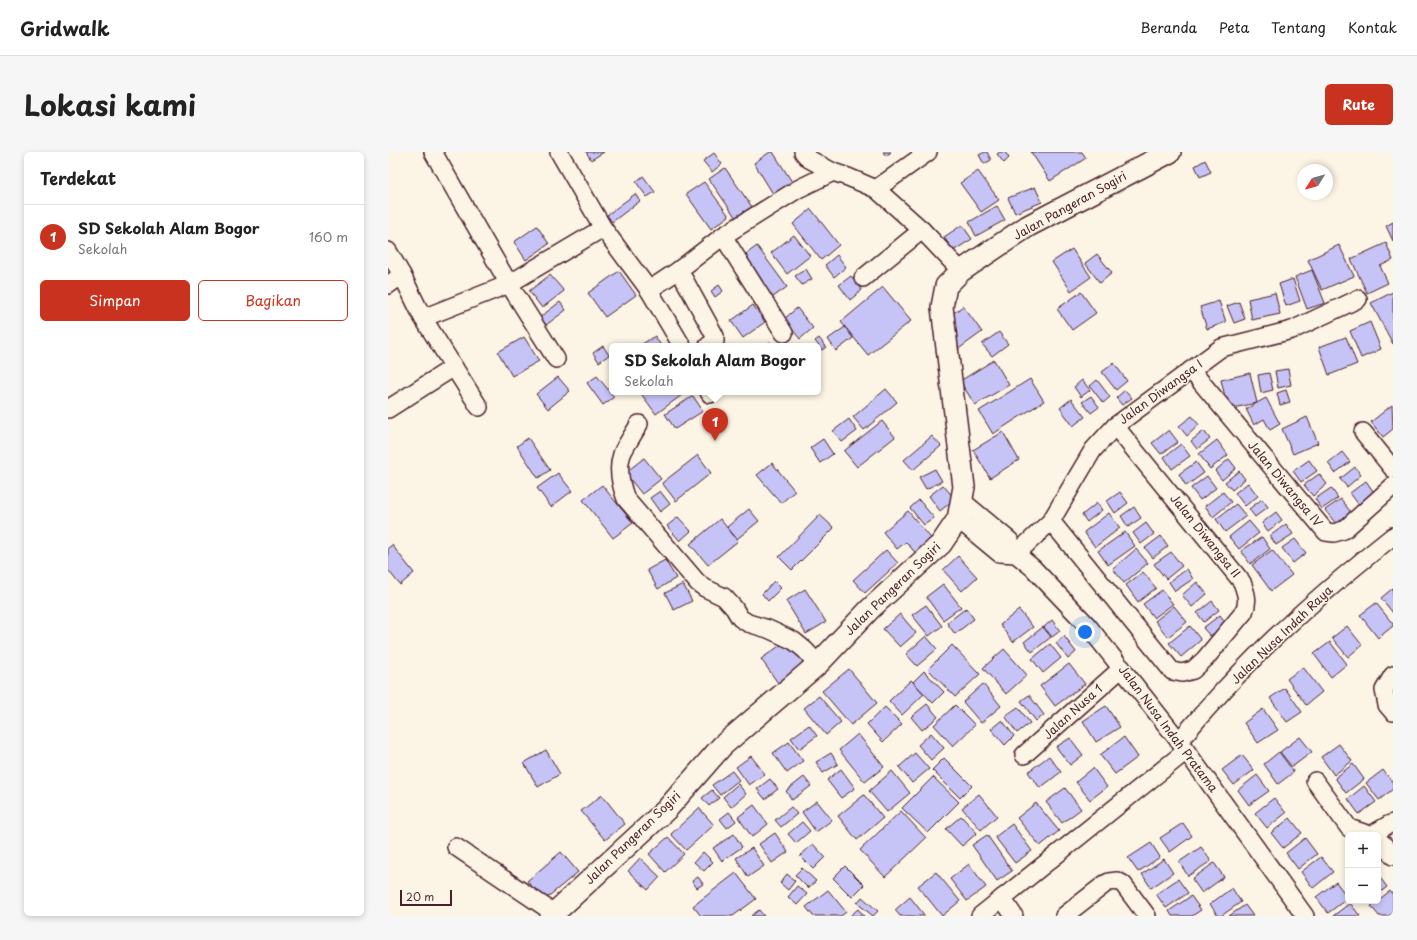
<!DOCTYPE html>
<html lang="id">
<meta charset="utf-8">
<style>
:root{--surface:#fff;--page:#f6f6f6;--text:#222;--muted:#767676;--line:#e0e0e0;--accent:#c8321e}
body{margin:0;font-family:"Playpen Sans",sans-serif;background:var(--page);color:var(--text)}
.controls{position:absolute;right:12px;bottom:12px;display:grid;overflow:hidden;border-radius:6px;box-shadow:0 2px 6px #0003}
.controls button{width:36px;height:36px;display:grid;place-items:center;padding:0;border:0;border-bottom:1px solid var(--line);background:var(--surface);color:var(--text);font:20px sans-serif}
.compass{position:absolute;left:909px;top:12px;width:36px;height:36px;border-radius:50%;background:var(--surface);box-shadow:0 2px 6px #0003;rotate:233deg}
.scale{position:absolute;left:12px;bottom:10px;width:52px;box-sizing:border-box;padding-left:4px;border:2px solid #4a1f2b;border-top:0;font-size:11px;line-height:14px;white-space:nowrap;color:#4a1f2b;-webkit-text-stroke:3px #fcf5e5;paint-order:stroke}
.you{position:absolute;left:697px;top:480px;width:14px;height:14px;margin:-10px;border:3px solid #fff;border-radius:50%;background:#1a73e8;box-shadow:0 0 0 6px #1a73e833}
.badge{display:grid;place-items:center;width:26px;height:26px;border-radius:50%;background:var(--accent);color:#fff;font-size:13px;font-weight:700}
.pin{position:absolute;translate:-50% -33px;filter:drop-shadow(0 1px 2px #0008)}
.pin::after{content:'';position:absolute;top:21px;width:14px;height:12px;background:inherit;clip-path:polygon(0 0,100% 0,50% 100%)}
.popup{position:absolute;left:221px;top:191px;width:212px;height:52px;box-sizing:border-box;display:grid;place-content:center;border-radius:6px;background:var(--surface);filter:drop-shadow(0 1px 3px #0005);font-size:13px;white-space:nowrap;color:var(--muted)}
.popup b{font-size:15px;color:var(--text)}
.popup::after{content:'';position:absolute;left:50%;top:100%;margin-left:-8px;border:8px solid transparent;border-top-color:var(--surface)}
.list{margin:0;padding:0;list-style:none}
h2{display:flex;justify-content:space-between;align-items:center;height:52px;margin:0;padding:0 16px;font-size:17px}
h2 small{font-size:13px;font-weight:400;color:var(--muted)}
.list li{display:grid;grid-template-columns:26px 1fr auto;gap:12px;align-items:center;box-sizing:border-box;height:64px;padding:0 16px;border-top:1px solid var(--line)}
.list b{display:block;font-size:15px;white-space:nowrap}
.list p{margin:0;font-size:13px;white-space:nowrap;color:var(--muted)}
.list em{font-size:13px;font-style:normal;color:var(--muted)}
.actions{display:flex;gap:8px;padding:12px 16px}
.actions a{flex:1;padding:9px 0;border:1px solid var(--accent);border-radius:6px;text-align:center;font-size:14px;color:var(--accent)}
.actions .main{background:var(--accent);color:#fff}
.map{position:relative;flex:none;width:1005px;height:764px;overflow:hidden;border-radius:6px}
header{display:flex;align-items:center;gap:24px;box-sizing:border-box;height:56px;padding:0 20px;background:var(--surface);border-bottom:1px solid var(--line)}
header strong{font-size:19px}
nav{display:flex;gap:22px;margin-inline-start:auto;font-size:14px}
.intro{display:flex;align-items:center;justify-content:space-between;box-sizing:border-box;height:96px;padding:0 24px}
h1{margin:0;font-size:28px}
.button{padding:10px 18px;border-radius:6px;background:var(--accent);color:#fff;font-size:14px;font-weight:700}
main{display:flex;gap:24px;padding:0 24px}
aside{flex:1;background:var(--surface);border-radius:6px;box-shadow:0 2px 6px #0003}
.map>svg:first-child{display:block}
</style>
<header>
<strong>Gridwalk</strong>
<nav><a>Beranda</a><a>Peta</a><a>Tentang</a><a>Kontak</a></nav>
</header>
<div class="intro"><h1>Lokasi kami</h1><a class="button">Rute</a></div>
<main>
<aside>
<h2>Terdekat<small></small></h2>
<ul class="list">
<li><span class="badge">1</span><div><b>SD Sekolah Alam Bogor</b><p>Sekolah</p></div><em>160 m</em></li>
</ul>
<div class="actions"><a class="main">Simpan</a><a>Bagikan</a></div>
</aside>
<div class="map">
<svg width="1005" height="764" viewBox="0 0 1005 764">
<rect width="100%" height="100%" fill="#fcf5e5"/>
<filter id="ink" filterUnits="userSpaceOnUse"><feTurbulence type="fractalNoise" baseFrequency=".025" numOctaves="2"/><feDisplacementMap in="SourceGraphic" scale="8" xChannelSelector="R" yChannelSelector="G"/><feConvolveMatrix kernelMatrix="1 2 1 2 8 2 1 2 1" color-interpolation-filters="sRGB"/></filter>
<g filter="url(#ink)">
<g fill="#c6c4f6" stroke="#4a1f2b">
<polygon points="198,0 216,0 203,8"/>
<polygon points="382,0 385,0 406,33 387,45 366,11"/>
<polygon points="495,0 503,0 498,4"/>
<polygon points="597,0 599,0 603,8 596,12 591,3"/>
<polygon points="612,0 617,0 621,6 616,11 609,2"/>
<polygon points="643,0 694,0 698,6 662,29"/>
<polygon points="326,1 334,12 324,20 315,9"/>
<polygon points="817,8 823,20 812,25 807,14"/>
<polygon points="337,16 364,55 348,66 321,27"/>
<polygon points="590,19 611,48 593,60 572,31"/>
<polygon points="255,24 267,40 259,45 248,30"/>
<polygon points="316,30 341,64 323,77 298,42"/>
<polygon points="647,35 654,50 627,61 620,46"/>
<polygon points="247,42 252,49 224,70 219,63"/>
<polygon points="609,54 617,68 588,84 581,70"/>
<polygon points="423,57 451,93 433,108 405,72"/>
<polygon points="1005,70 1005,89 998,74"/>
<polygon points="574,73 584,87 565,99 556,85"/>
<polygon points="149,74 161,92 138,108 126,90"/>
<polygon points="406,83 422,104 399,122 383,101"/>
<polygon points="998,91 1005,108 992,114 1000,131 979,141 963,107"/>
<polygon points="951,93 966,124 934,138 920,108"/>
<polygon points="369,94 399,135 381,148 351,107"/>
<polygon points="684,97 703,125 683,139 664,110"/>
<polygon points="709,102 724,121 712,131 697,111"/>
<polygon points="449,103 458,115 446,125 437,113"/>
<polygon points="418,117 424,127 414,133 407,124"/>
<polygon points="924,118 937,151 919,157 907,125"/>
<polygon points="231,119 248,143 217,165 200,141"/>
<polygon points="162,123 176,139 154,156 141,139"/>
<polygon points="463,124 474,138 462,148 451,133"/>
<polygon points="905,127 912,149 898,154 891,132"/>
<polygon points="331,133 335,139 327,145 323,139"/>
<polygon points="495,135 523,169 480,203 453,170"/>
<polygon points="693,140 708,161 684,178 669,157"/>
<polygon points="1005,140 1005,192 983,151"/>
<polygon points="887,141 892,162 864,168 860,147"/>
<polygon points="831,149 838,170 819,177 812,155"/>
<polygon points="172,150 178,158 158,173 152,165"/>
<polygon points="851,150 857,167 846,171 839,154"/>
<polygon points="365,153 377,170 355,186 343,169"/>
<polygon points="575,154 594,180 565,201 563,163"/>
<polygon points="409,156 425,176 412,187 396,167"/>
<polygon points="982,170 993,197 973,206 962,179"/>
<polygon points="457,175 465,186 448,199 440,187"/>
<polygon points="611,180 620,192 604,204 594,192"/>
<polygon points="267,184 273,194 251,194"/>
<polygon points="136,185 151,209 124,224 110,200"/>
<polygon points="958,185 969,212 941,223 931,195"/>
<polygon points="431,186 438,195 434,198 427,189"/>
<polygon points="382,190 385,194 376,194"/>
<polygon points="215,194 221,203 211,210 205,201"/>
<polygon points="606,208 621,233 587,253 572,229"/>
<polygon points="726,211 739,229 728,238 714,220"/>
<polygon points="900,217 903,233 890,236 887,219"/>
<polygon points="862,221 869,251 840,257 833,228"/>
<polygon points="881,221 885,238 873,241 870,223"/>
<polygon points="209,224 226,245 215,253 199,231"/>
<polygon points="170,225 182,239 160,257 148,242"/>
<polygon points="642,227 656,249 605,282 591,259"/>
<polygon points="694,228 702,238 693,245 686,235"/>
<polygon points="709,228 722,245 715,251 702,234"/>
<polygon points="498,237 509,250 476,278 465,265"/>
<polygon points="737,238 744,246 734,253 728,246"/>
<polygon points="898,238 902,250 892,253 889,241"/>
<polygon points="258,240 298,240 268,262 254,243"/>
<polygon points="305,244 315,259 287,277 277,262"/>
<polygon points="703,244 711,255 703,261 694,250"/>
<polygon points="878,246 892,272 882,278 876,267 866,273 858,257"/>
<polygon points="683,247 697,265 685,274 672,256"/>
<polygon points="1004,253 1005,277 995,285 983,270"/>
<polygon points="804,264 811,273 799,284 791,274"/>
<polygon points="919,265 930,291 905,302 894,277"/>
<polygon points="461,267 469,279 454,290 445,279"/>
<polygon points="494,269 507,285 469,315 456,299"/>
<polygon points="781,278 790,290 773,302 764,291"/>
<polygon points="816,279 822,287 809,297 803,289"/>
<polygon points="615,280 631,308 602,326 585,298"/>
<polygon points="544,284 553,294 525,318 516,308"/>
<polygon points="140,286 162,318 150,326 129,294"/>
<polygon points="435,287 445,302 432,311 422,296"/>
<polygon points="829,288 840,303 822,317 811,302"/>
<polygon points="793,292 802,304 784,317 776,305"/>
<polygon points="954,300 962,310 947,321 940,311"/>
<polygon points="310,303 323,321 288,349 274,331"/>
<polygon points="256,306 273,327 254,342 237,321"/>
<polygon points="841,307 848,316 834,328 827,319"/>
<polygon points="921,308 929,319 913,330 905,319"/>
<polygon points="808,310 816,321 798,334 791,322"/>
<polygon points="384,311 407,339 393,351 369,323"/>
<polygon points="967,315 973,323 959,335 952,327"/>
<polygon points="547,317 554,329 538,337 531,325"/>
<polygon points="851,319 857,327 844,338 837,330"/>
<polygon points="170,321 184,339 163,355 149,336"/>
<polygon points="931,322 939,332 925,344 916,333"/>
<polygon points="819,324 828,336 812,348 803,336"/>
<polygon points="978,329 987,342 971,353 962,341"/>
<polygon points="860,331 870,344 857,354 847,341"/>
<polygon points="214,333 245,371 225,386 195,348"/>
<polygon points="555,333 567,347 552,359 541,344"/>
<polygon points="943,336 950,346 934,357 927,347"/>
<polygon points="272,339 282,352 272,360 262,346"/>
<polygon points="732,340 740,351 727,361 719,349"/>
<polygon points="835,340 843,350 825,365 817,354"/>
<polygon points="874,347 880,355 867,365 861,357"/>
<polygon points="953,347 964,362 949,373 937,358"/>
<polygon points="531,348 546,366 536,373 522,356"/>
<polygon points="709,351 714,358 699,370 694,363"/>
<polygon points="848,352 858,364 837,380 828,367"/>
<polygon points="746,355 753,366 740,375 733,364"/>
<polygon points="361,357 371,369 349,387 339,375"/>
<polygon points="520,359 547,391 531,405 518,390 509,397 495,380"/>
<polygon points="888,360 894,368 880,379 874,371"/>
<polygon points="721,361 732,376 707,395 696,380"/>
<polygon points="432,363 446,376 404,418 391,405"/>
<polygon points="290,365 303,379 292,389 279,374"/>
<polygon points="332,367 350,389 320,413 302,392"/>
<polygon points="861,369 871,381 851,397 841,385"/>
<polygon points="758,371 766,382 753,392 745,381"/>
<polygon points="898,372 905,382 888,393 882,384"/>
<polygon points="737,380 747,394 720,413 710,399"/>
<polygon points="773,384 780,394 765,406 757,396"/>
<polygon points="874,385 882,397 862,412 853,399"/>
<polygon points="907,387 918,401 905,411 894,396"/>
<polygon points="4,393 26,421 12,433 0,418 0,396"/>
<polygon points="748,397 760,411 736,431 725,417"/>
<polygon points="498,398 510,411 477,441 465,428"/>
<polygon points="884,398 904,423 883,439 864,413"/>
<polygon points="783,400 794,414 778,427 766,412"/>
<polygon points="570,404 589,425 574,439 555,418"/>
<polygon points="277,408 288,426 270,437 259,418"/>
<polygon points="799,417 805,427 787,439 781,430"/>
<polygon points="755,420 768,436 750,450 738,433"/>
<polygon points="386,429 393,436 380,449 374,442"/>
<polygon points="809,430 819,442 804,455 794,443"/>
<polygon points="295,432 304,449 286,458 277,441"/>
<polygon points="555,432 573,455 555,468 538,445"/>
<polygon points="1005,436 1005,461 993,446"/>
<polygon points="417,437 438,470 418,482 398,449"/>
<polygon points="774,438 785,452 766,466 755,452"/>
<polygon points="824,449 831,458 816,470 809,461"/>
<polygon points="988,451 1005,472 1005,474 990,486 972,463"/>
<polygon points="538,453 554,474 541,484 524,463"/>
<polygon points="786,454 799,470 780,485 767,469"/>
<polygon points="578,456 586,467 567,482 559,471"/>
<polygon points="631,458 645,475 625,490 612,473"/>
<polygon points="512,462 528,481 512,495 495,477"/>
<polygon points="832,463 839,472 822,484 815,476"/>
<polygon points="664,468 672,479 664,485 656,475"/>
<polygon points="802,474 813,488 793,505 781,491"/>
<polygon points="959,474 974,493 960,505 944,486"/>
<polygon points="655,475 663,485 644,500 636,490"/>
<polygon points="538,484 549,497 529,514 518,502"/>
<polygon points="676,484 688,500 680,507 668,491"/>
<polygon points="401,487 418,511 390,531 373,507"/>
<polygon points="942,490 959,512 943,525 926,502"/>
<polygon points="662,492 673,506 655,521 644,507"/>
<polygon points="564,493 592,522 567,545 540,517"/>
<polygon points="616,497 639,523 618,542 595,516"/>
<polygon points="681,512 697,532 667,554 652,534"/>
<polygon points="915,515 934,540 918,553 899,527"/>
<polygon points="461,517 489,551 463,573 434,539"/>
<polygon points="536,519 556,540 545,551 525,530"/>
<polygon points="523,528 536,542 514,563 501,549"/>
<polygon points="595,532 613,554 593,571 575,550"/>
<polygon points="897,536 914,560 899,570 882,546"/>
<polygon points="641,543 656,563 648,569 633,549"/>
<polygon points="431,544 453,570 438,583 416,556"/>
<polygon points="539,552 550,565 534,578 523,565"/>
<polygon points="567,553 587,573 565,594 546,573"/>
<polygon points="718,554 732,575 708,590 695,569"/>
<polygon points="497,555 514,572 495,590 479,572"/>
<polygon points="630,555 642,571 629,581 617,564"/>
<polygon points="875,557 890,578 870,591 856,571"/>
<polygon points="614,568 626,584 617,593 603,577"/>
<polygon points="421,573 429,584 411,597 403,586"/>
<polygon points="543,581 556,596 543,608 530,593"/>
<polygon points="470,582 496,615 477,630 451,598"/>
<polygon points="736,585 750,605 727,622 712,603"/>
<polygon points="912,585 924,600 904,615 892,600"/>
<polygon points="682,586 695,603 682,613 668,595"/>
<polygon points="401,590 415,609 399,621 385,601"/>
<polygon points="951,592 964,609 946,623 933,605"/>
<polygon points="158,598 172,622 150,635 136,611"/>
<polygon points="891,600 906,620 890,632 876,612"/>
<polygon points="443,601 450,612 435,621 428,610"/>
<polygon points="527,601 541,617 524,631 511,615"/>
<polygon points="854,603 866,618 846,633 834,618"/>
<polygon points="363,604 377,622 361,633 348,615"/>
<polygon points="661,604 673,620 652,636 640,620"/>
<polygon points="556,606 584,634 572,646 544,618"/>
<polygon points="965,612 976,627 958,641 947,626"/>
<polygon points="705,616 719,635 702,648 688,630"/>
<polygon points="453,617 467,636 453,646 439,628"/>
<polygon points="995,618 1005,631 1005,637 991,648 978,631"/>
<polygon points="344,619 351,628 332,643 324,633"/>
<polygon points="504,619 522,641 499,660 481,639"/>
<polygon points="869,623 881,639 861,653 850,638"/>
<polygon points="416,625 423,634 404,648 398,639"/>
<polygon points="545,625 571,650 540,681 514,656"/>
<polygon points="382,627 390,637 377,647 369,637"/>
<polygon points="350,632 358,642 343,655 335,645"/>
<polygon points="976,634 988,650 971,662 960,647"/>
<polygon points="677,636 693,657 674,671 658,650"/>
<polygon points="324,638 331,646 321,654 314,646"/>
<polygon points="591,642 609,664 593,678 574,656"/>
<polygon points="214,643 237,672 217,688 193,659"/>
<polygon points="476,643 495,666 469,688 450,664"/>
<polygon points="886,646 898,661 879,676 867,661"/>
<polygon points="429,649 444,668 428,680 414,660"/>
<polygon points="648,651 671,679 652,694 629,666"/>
<polygon points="366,653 380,672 364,685 350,665"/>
<polygon points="403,655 409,662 393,675 387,668"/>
<polygon points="311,656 326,673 298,698 283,682"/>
<polygon points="513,659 538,686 497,725 472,698"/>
<polygon points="341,660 348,669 339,676 332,667"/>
<polygon points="573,664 589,681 574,694 558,677"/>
<polygon points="902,666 914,681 895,696 883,681"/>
<polygon points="414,670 422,679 408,691 400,682"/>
<polygon points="795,671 804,684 782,700 772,686"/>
<polygon points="624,672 644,699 627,711 607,685"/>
<polygon points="387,681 400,700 384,711 371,692"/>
<polygon points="346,682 354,695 334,709 325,696"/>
<polygon points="599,683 624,719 609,729 584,693"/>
<polygon points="280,685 296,702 277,720 261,702"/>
<polygon points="917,686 929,702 910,717 898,701"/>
<polygon points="763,691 772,705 750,720 740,706"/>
<polygon points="425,692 437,705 425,717 412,704"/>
<polygon points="813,695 823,709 800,724 791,710"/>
<polygon points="364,696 376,714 360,725 348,706"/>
<polygon points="173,700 190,720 155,749 139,729"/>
<polygon points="315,700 325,710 316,719 306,710"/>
<polygon points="933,705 945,720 925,736 913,720"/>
<polygon points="252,706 272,725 260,738 240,719"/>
<polygon points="776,707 785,721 763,736 754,722"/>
<polygon points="826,711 836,725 814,741 804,727"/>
<polygon points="581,712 598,735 579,749 562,727"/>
<polygon points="457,714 476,733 464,745 445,726"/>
<polygon points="414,716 428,729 420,736 407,723"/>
<polygon points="548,720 572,749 554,764 530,734"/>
<polygon points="348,721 368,747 345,764 313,764 305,754"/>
<polygon points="399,722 407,729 400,738 392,731"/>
<polygon points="990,723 999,735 990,742"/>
<polygon points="310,725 315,732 309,736 304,729"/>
<polygon points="790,727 800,741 778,756 768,742"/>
<polygon points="948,730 960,746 940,761 928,745"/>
<polygon points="409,734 419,742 409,753 400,745"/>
<polygon points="844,736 853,750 833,764 830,764 822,752"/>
<polygon points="440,738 458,760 453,764 425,764 418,755"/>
<polygon points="1002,739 1005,743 1005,761 1001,764 991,764 983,754"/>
<polygon points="803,744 813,758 804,764 784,764 781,759"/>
<polygon points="474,745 490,759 485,764 469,751"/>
<polygon points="522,745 537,764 512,764 507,758"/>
<polygon points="962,751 972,764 945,764"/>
<polygon points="857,753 865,764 841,764"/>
<polygon points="470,757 476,764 462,764"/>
<polygon points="371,758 376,764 363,764"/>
</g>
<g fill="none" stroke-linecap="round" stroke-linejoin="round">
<g stroke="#4a1f2b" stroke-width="20">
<g id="minor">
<polyline points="45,0 121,132 168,207"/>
<polyline points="171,0 215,76 261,138 294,194"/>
<polyline points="415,0 421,7 445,20"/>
<polyline points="540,0 488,37 534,78 573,119"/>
<polyline points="335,84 396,181"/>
<polyline points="0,99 14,123 35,166 91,255"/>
<polyline points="291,118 327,184 327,189 320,194"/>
<polyline points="475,126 534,78"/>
<polyline points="0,133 14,123"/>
<polyline points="261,138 291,118 335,84 410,37 445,20 460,25 488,37"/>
<polyline points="35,166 121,132 215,76"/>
<polyline points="803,218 938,380 946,381 956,378 1005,334"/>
<polyline points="321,240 322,242"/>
<polyline points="0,257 66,215"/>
<path d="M 251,272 C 246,282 238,292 234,302 C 229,316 233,334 238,347 L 310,431 L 317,436 L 336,445 L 346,456 L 352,466 L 360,471 L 380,477 L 406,489 L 417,498 L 430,512"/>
<polyline points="975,280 1005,317"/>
<polyline points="573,348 622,389 628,402 645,416 700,474 791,589 917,764"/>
<polyline points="570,367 611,401 628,402"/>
<path d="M 663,369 L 784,519 L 794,521 L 805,518 L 817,507 L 856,460 C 861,449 858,441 854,430 L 727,274"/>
<polyline points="628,402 663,369 705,298 727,274 833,196 904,178 970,147"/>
<polyline points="1005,523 996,538 999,553 1005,560"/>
<path d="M 791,589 C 818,557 847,525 877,495 C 917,456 961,419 1005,384"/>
<polyline points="636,603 734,516"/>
<polyline points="927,629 961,676 982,683"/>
<polyline points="983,683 1000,673 1005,671"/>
<polyline points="990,688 995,692 1005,704"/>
<polyline points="68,695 166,761"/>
<polyline points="614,746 626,764"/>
<polyline points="592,764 798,599"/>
<polyline points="676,764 717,732 721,730 729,729 735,732 759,764"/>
</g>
</g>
<g stroke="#4a1f2b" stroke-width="24">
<polyline id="tertiary" points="163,764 279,657 334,594 430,512 482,457 553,392 570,367 576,335 554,155 558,134 573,119 640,74 782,0"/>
</g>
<use href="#minor" stroke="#fcf5e5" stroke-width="17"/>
<use href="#tertiary" stroke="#fcf5e5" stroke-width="21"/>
</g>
</g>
<g text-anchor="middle" stroke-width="3" stroke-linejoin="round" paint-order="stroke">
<g font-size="12" fill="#4a1f2b" stroke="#fcf5e5">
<text transform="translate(682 54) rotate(-29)" y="4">Jalan Pangeran Sogiri</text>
<text transform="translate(773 240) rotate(-36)" y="4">Jalan Diwangsa I</text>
<text transform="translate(897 332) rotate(50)" y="4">Jalan Diwangsa IV</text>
<text transform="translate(817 384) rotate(51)" y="4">Jalan Diwangsa II</text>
<text transform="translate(505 437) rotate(-44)" y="4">Jalan Pangeran Sogiri</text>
<text transform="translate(894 483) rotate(-44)" y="4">Jalan Nusa Indah Raya</text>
<text transform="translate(685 560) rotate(-42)" y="4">Jalan Nusa 1</text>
<text transform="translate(780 577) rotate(53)" y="4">Jalan Nusa Indah Pratama</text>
<text transform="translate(245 686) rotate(-44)" y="4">Jalan Pangeran Sogiri</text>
</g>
</g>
</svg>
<div class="controls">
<button>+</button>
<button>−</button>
</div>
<svg class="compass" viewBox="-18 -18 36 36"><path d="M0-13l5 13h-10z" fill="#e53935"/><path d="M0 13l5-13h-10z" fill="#767676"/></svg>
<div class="scale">20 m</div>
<div class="you"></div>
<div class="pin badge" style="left:327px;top:289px">1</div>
<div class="popup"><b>SD Sekolah Alam Bogor</b>Sekolah</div>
</div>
</main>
